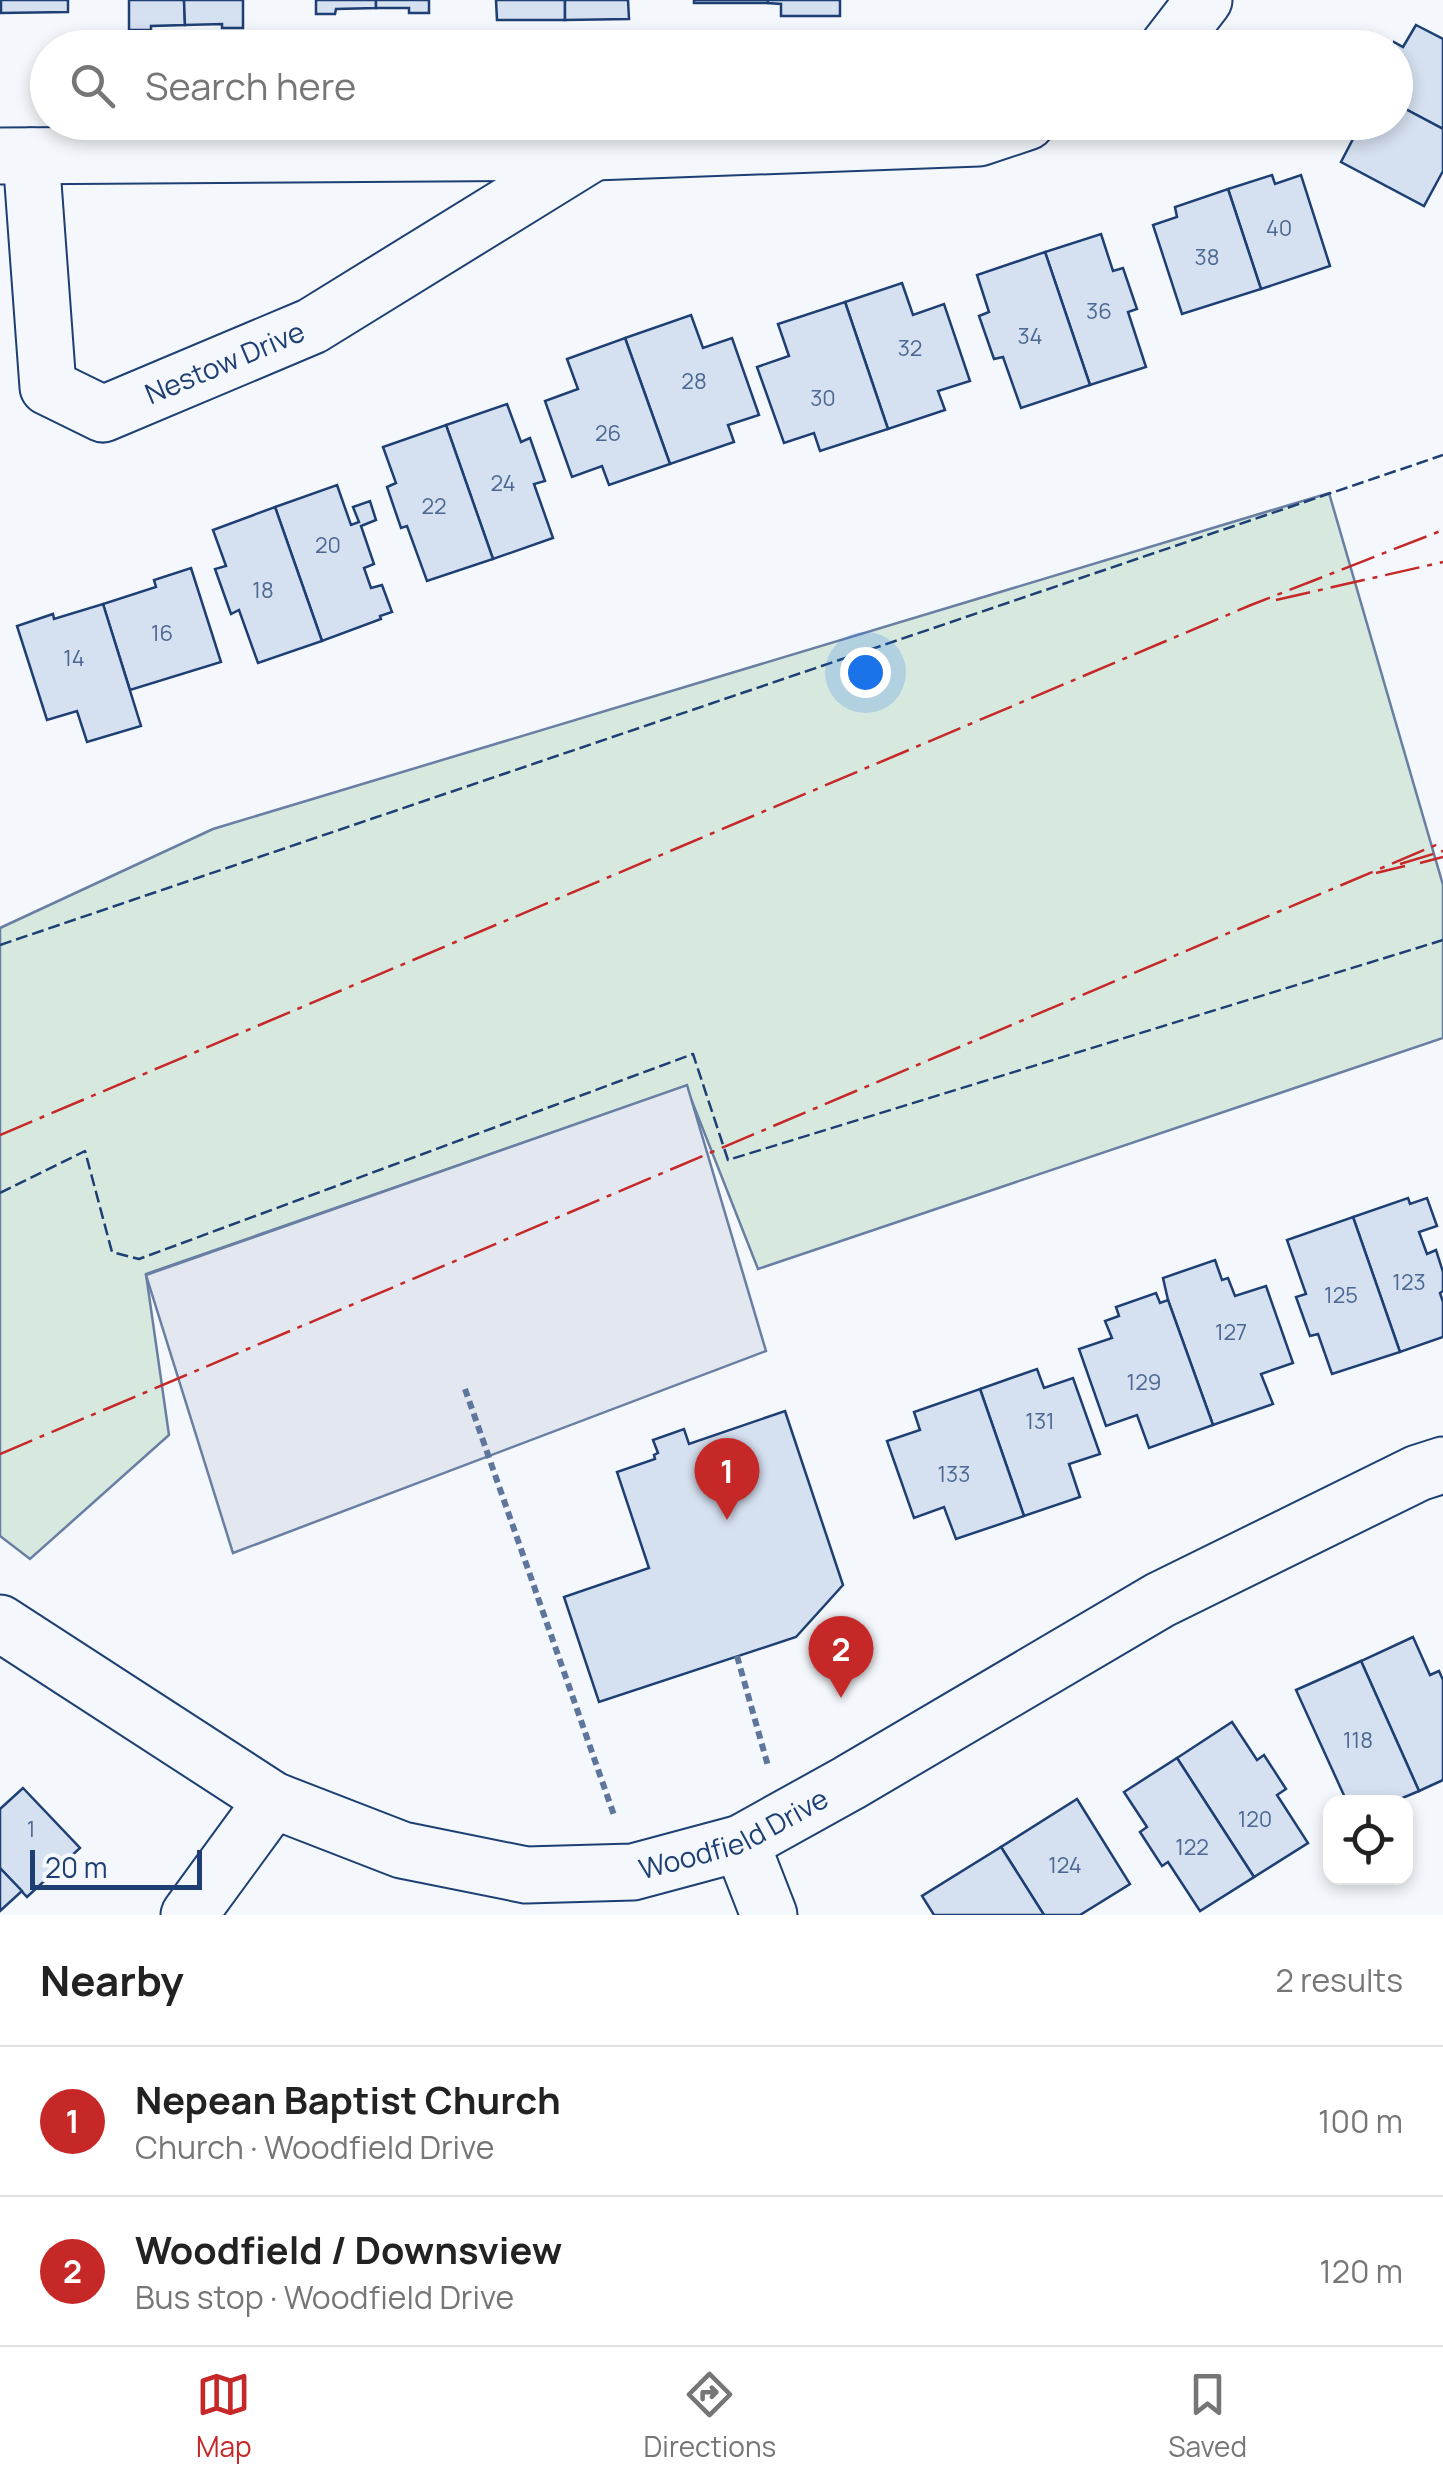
<!DOCTYPE html>
<meta charset="utf-8">
<style>
:root{--surface:#fff;--page:#f2f2f2;--text:#222;--muted:#767676;--line:#e0e0e0;--accent:#c62828}
body{margin:0;font-family:Manrope,sans-serif;background:var(--page);color:var(--text)}
.controls{position:absolute;right:30px;bottom:30px;display:grid;overflow:hidden;border-radius:20px;box-shadow:0 5px 15px #0003}
.controls button{width:90px;height:90px;display:grid;place-items:center;padding:0;border:0;border-bottom:2px solid var(--line);background:var(--surface);color:var(--text);font:50px sans-serif}
.scale{position:absolute;left:30px;bottom:25px;width:172px;box-sizing:border-box;padding-left:10px;border:5px solid #1d3f73;border-top:0;font-size:28px;line-height:35px;white-space:nowrap;color:#1d3f73;-webkit-text-stroke:8px #f4f7fb;paint-order:stroke}
.you{position:absolute;left:865px;top:672px;width:35px;height:35px;margin:-25px;border:8px solid #fff;border-radius:50%;background:#1a73e8;box-shadow:0 0 0 15px #1a73e833}
.badge{display:grid;place-items:center;width:65px;height:65px;border-radius:50%;background:var(--accent);color:#fff;font-size:32px;font-weight:700}
.pin{position:absolute;translate:-50% -82px;filter:drop-shadow(0 2px 5px #0008)}
.pin::after{content:'';position:absolute;top:52px;width:35px;height:30px;background:inherit;clip-path:polygon(0 0,100% 0,50% 100%)}
.list{margin:0;padding:0;list-style:none}
h2{display:flex;justify-content:space-between;align-items:center;height:130px;margin:0;padding:0 40px;font-size:42px}
h2 small{font-size:32px;font-weight:400;color:var(--muted)}
.list li{display:grid;grid-template-columns:65px 1fr auto;gap:30px;align-items:center;box-sizing:border-box;height:150px;padding:0 40px;border-top:2px solid var(--line)}
.list b{display:block;font-size:38px;white-space:nowrap}
.list p{margin:0;font-size:32px;white-space:nowrap;color:var(--muted)}
.list em{font-size:32px;font-style:normal;color:var(--muted)}
.icon{flex:none;width:55px;height:55px;fill:none;stroke:currentColor;stroke-width:2;stroke-linecap:round;stroke-linejoin:round}
.map{position:relative;flex:none;width:1443px;height:1915px;overflow:hidden}
.search{position:absolute;background:var(--surface);box-shadow:0 5px 15px #0003;left:30px;right:30px;top:30px;height:110px;display:flex;align-items:center;gap:25px;box-sizing:border-box;padding:0 35px;border-radius:55px;color:var(--muted);font-size:38px}
.sheet{height:430px;background:var(--surface)}
nav{display:flex;justify-content:space-around;align-items:center;box-sizing:border-box;height:140px;border-top:2px solid var(--line);background:var(--surface);font-size:28px;color:var(--muted)}
nav a{display:grid;justify-items:center;gap:5px}
nav .on{color:var(--accent)}
.map>svg:first-child{display:block}
</style>
<div class="map">
<svg width="1443" height="1915" viewBox="0 0 1443 1915">
<rect width="100%" height="100%" fill="#f4f7fb"/>
<polygon fill="#d7e8df" stroke="#687fa3" stroke-width="2.5" points="1329,493 1443,885 1443,1038 758,1269 686,1086 146,1274 169,1435 30,1559 0,1536 0,928 213,829"/>
<polygon fill="#e3e8f0" stroke="#687fa3" stroke-width="2.5" points="687,1085 766,1351 233,1553 146,1275"/>
<g fill="#d5e0f0" stroke="#1d3f73" stroke-width="2.5">
<polygon points="1,0 68,0 68,12 1,13"/>
<polygon points="129,0 184,0 185,25 151,26 151,30 129,30"/>
<polygon points="184,0 243,0 243,28 222,28 222,24 185,25"/>
<polygon points="316,0 376,0 376,8 336,9 335,14 316,14"/>
<polygon points="376,0 429,0 429,13 409,13 409,8 376,8"/>
<polygon points="496,0 565,0 565,20 497,20"/>
<polygon points="565,0 628,0 629,19 565,20"/>
<rect x="694" y="0" width="74" height="3"/>
<polygon points="768,0 840,0 840,16 781,16 781,4 768,3"/>
<polygon points="1416,25 1443,39 1443,129 1396,104 1396,48 1392,48 1394,42 1403,47"/>
<polygon points="1396,104 1443,129 1443,171 1424,206 1341,162 1354,137 1346,133 1352,122 1396,122"/>
<polygon points="1272,175 1275,184 1301,175 1330,266 1261,289 1228,189"/>
<polygon points="1228,189 1261,289 1182,314 1153,225 1177,217 1175,207"/>
<polygon points="1101,234 1113,271 1123,268 1137,309 1128,312 1146,367 1090,385 1045,252"/>
<polygon points="1045,252 1090,385 1021,408 1003,357 994,359 979,316 989,312 977,275"/>
<polygon points="902,283 913,315 944,304 970,381 938,391 945,410 888,429 845,302"/>
<polygon points="845,302 888,429 820,451 814,433 784,443 757,367 789,356 778,324"/>
<polygon points="691,315 703,348 732,338 759,415 728,425 734,442 670,464 625,338"/>
<polygon points="625,338 670,464 609,485 602,466 572,477 545,401 578,389 567,359"/>
<polygon points="507,404 521,442 530,438 545,481 534,484 553,538 493,559 446,425"/>
<polygon points="446,425 493,559 427,581 407,526 401,528 387,487 396,483 383,447"/>
<polygon points="337,485 351,525 359,522 353,507 370,501 376,520 361,526 374,564 364,568 371,588 382,585 392,612 380,616 381,619 322,641 275,507"/>
<polygon points="275,507 322,641 258,663 239,610 231,614 215,569 226,566 213,530"/>
<polygon points="191,568 221,662 130,690 103,604 156,587 154,580"/>
<polygon points="103,604 141,726 87,742 77,711 47,720 17,626 53,614 54,619"/>
<polygon points="1408,1198 1410,1204 1427,1198 1437,1226 1419,1232 1427,1254 1436,1250 1443,1272 1443,1291 1440,1293 1443,1302 1443,1337 1400,1352 1353,1217"/>
<polygon points="1353,1217 1400,1352 1332,1374 1318,1334 1310,1336 1296,1297 1306,1294 1287,1240"/>
<polygon points="1215,1260 1222,1280 1228,1278 1235,1296 1266,1286 1293,1363 1261,1374 1273,1404 1213,1425 1168,1300 1163,1278"/>
<polygon points="1156,1293 1160,1303 1168,1300 1213,1425 1149,1448 1137,1415 1106,1426 1079,1349 1112,1338 1105,1321 1119,1316 1116,1307"/>
<polygon points="1037,1369 1044,1388 1073,1378 1100,1454 1069,1464 1080,1497 1024,1516 980,1389"/>
<polygon points="980,1389 1024,1516 956,1539 944,1507 914,1518 887,1441 920,1430 914,1412"/>
<polygon points="785,1411 843,1585 796,1637 599,1702 564,1597 649,1568 617,1472 655,1459 654,1455 658,1453 653,1440 684,1429 689,1444"/>
<polygon points="1413,1637 1430,1675 1439,1671 1443,1680 1443,1780 1419,1791 1361,1661"/>
<polygon points="1361,1661 1419,1791 1393,1802 1347,1802 1296,1690"/>
<polygon points="1232,1722 1257,1760 1264,1755 1286,1789 1277,1795 1308,1843 1254,1877 1177,1758"/>
<polygon points="1177,1758 1254,1877 1200,1911 1168,1862 1162,1866 1140,1832 1147,1827 1124,1792"/>
<polygon points="23,1788 80,1848 27,1897 0,1868 0,1809"/>
<polygon points="1077,1799 1130,1884 1080,1915 1044,1915 1001,1847"/>
<polygon points="1001,1847 1044,1915 934,1915 922,1896"/>
<polygon points="0,1868 22,1891 0,1911"/>
</g>
<g fill="none" stroke-linecap="round" stroke-linejoin="round">
<g stroke="#1d3f73" stroke-width="59">
<g id="minor">
<polyline points="1167,48 1204,0"/>
<polyline points="0,156 594,152 979,138 1027,122"/>
<path id="s1" d="M 31,156 L 48,387 L 103,414 L 312,326 L 594,152"/>
<path id="s2" d="M 0,1623 L 273,1800 L 402,1850 L 526,1875 L 633,1872 L 741,1843 L 849,1783 L 1160,1600 L 1418,1473 L 1443,1465"/>
<polyline points="741,1843 769,1915"/>
<polyline points="189,1915 273,1800"/>
</g>
</g>
<g stroke="#5e769c" stroke-width="6" stroke-dasharray="8 5" stroke-linecap="butt">
<polyline points="465,1389 615,1818"/>
<polyline points="737,1656 768,1766"/>
</g>
<use href="#minor" stroke="#f4f7fb" stroke-width="55"/>
<g stroke="#1d3f73" stroke-width="2.5" stroke-dasharray="12 5" stroke-linecap="butt">
<polyline points="0,945 1443,455"/>
<polyline points="0,1193 85,1151 112,1252 139,1259 693,1054 728,1160 1443,940"/>
</g>
<g stroke="#c62828" stroke-width="2.5" stroke-dasharray="35 8 5 8" stroke-linecap="butt">
<polyline points="1276,600 1443,562"/>
<polyline points="1420,863 1443,857"/>
<polyline points="1400,864 1443,851"/>
<polyline points="1376,873 1405,866"/>
<polyline points="0,1135 1251,605 1443,530"/>
<polyline points="0,1454 1443,842"/>
</g>
</g>
<g text-anchor="middle" stroke-width="8" stroke-linejoin="round" paint-order="stroke">
<g font-size="22" fill="#4b6792">
<text x="1279" y="236">40</text>
<text x="1207" y="265">38</text>
<text x="1099" y="319">36</text>
<text x="1030" y="344">34</text>
<text x="910" y="356">32</text>
<text x="694" y="389">28</text>
<text x="823" y="406">30</text>
<text x="608" y="441">26</text>
<text x="503" y="491">24</text>
<text x="434" y="514">22</text>
<text x="328" y="553">20</text>
<text x="263" y="598">18</text>
<text x="162" y="641">16</text>
<text x="74" y="666">14</text>
<text x="1409" y="1290">123</text>
<text x="1341" y="1303">125</text>
<text x="1231" y="1340">127</text>
<text x="1144" y="1390">129</text>
<text x="1040" y="1429">131</text>
<text x="954" y="1482">133</text>
<text x="1358" y="1748">118</text>
<text x="1255" y="1827">120</text>
<text x="31" y="1837">1</text>
<text x="1192" y="1855">122</text>
<text x="1065" y="1873">124</text>
</g>
<g font-size="28" fill="#1d3f73" stroke="#f4f7fb">
<text dy="10" stroke="none"><textPath href="#s1" startOffset="425">Nestow Drive</textPath></text>
<text dy="10" stroke="none"><textPath href="#s2" startOffset="805">Woodfield Drive</textPath></text>
</g>
</g>
</svg>
<div class="controls">
<button><svg class="icon" aria-label="locate" viewBox="0 0 24 24"><circle cx="12" cy="12" r="6"/><path d="M12 2v4M12 18v4M2 12h4M18 12h4"/></svg></button>
</div>
<div class="scale">20 m</div>
<div class="you"></div>
<div class="pin badge" style="left:727px;top:1520px">1</div>
<div class="pin badge" style="left:841px;top:1698px">2</div>
<div class="search"><svg class="icon" aria-label="search" viewBox="0 0 24 24"><circle cx="10" cy="10" r="6"/><path d="M15 15l6 6"/></svg>Search here</div>
</div>
<section class="sheet">
<h2>Nearby<small>2 results</small></h2>
<ul class="list">
<li><span class="badge">1</span><div><b>Nepean Baptist Church</b><p>Church · Woodfield Drive</p></div><em>100 m</em></li>
<li><span class="badge">2</span><div><b>Woodfield / Downsview</b><p>Bus stop · Woodfield Drive</p></div><em>120 m</em></li>
</ul>
</section>
<nav>
<a class="on"><svg class="icon" aria-label="map" viewBox="0 0 24 24"><path d="M3 6l6-2 6 2 6-2v14l-6 2-6-2-6 2zM9 4v14M15 6v14"/></svg>Map</a>
<a><svg class="icon" aria-label="directions" viewBox="0 0 24 24"><path d="M12 3l9 9-9 9-9-9zM9 14v-3h6M13 9l2 2-2 2"/></svg>Directions</a>
<a><svg class="icon" aria-label="saved" viewBox="0 0 24 24"><path d="M7 4h10v16l-5-4-5 4z"/></svg>Saved</a>
</nav>
